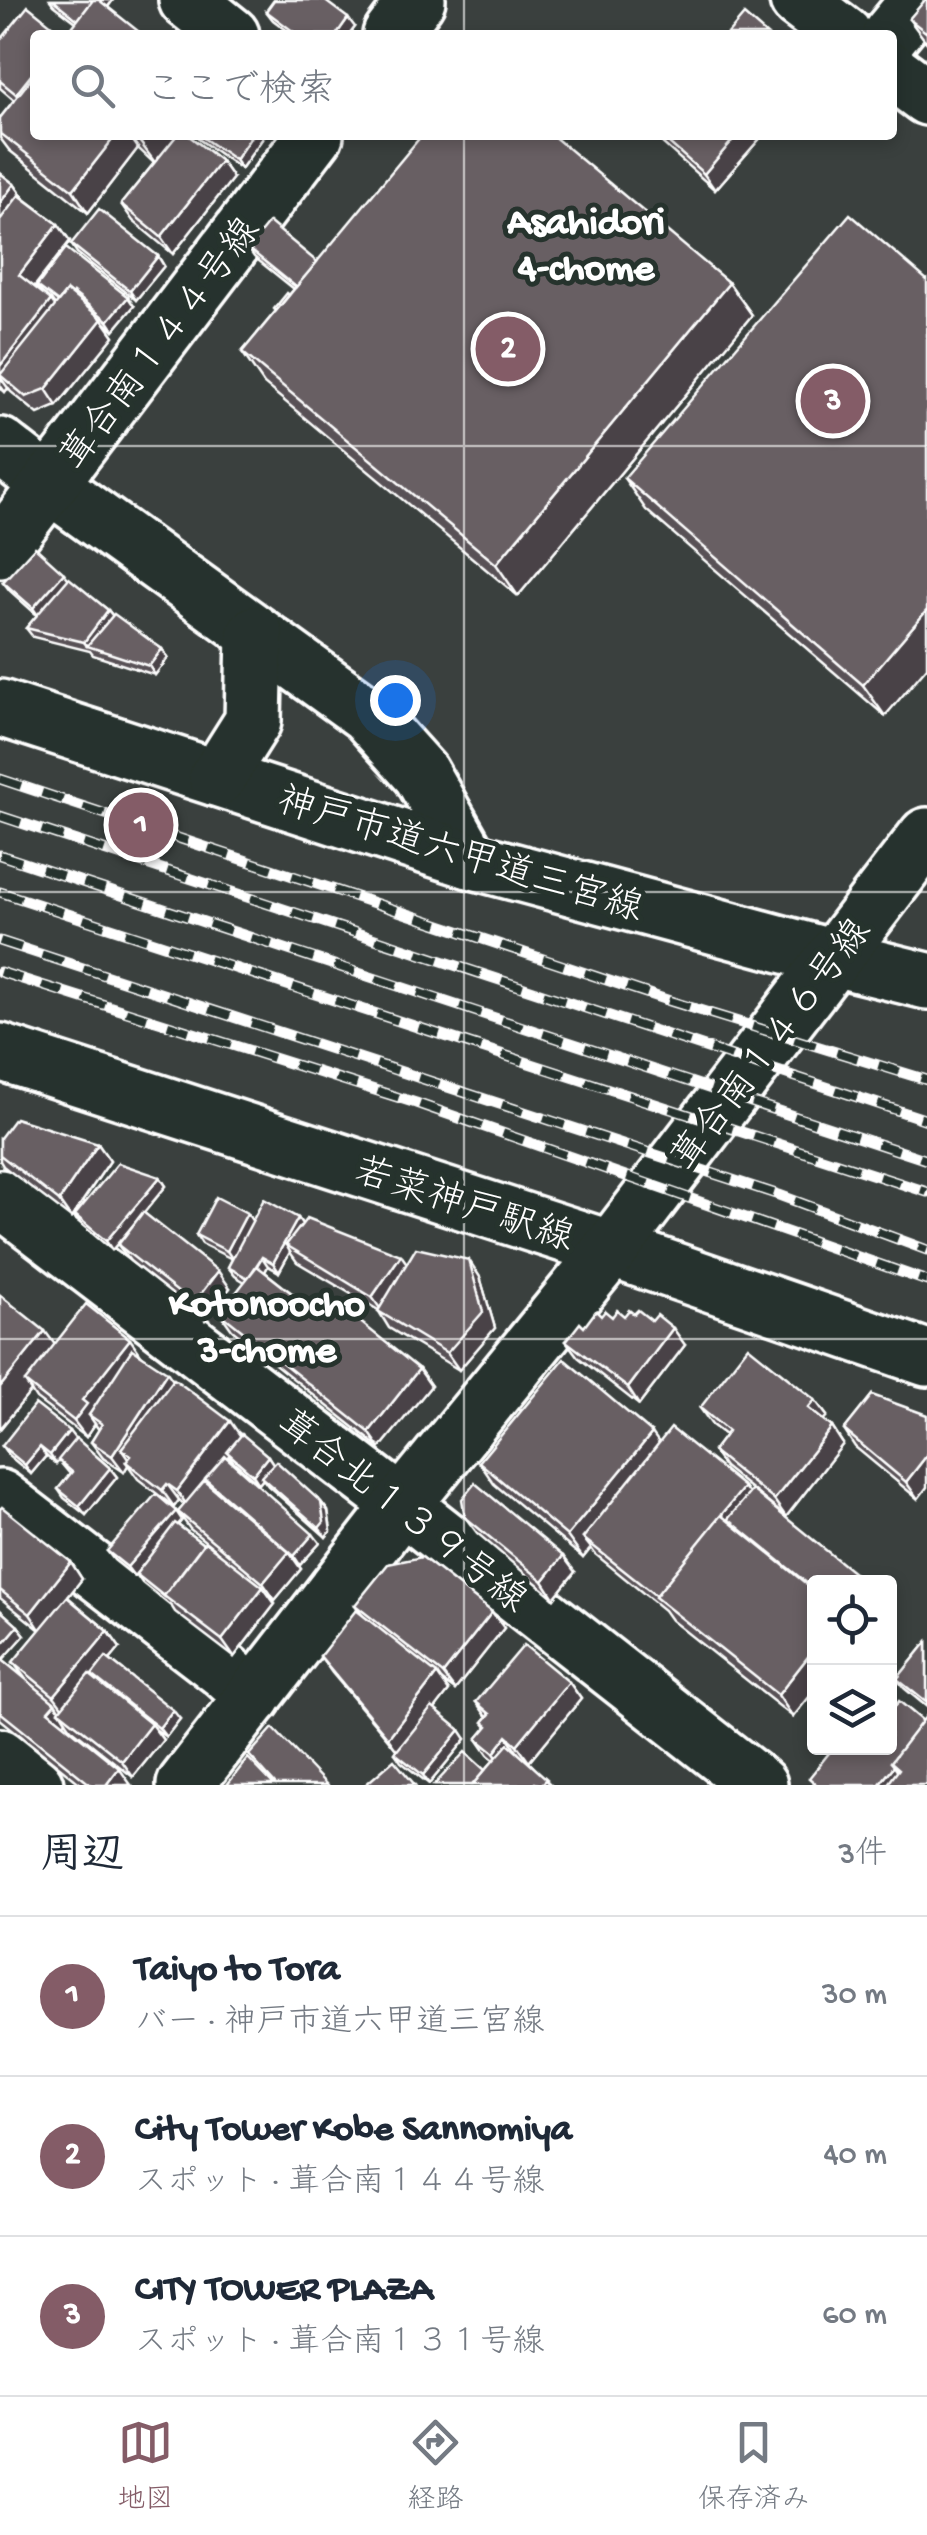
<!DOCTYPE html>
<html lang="ja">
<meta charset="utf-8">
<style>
:root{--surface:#fff;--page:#f2f2f3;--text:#1f2937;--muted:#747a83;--line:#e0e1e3;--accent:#845c67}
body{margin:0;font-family:"Gochi Hand","Klee One",sans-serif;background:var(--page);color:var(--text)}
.controls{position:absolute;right:30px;bottom:30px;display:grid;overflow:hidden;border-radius:10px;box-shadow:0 5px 15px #0003}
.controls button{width:90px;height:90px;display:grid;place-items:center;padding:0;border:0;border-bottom:2px solid var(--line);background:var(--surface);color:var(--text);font:50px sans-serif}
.you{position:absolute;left:395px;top:700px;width:35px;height:35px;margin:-25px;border:8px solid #fff;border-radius:50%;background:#1a73e8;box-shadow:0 0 0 15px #1a73e833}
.badge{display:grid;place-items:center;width:65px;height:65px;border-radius:50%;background:var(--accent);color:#fff;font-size:32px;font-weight:700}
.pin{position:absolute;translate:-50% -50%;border:5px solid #fff;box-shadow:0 2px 10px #0006}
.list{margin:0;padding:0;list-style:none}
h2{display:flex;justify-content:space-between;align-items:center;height:130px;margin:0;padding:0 40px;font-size:42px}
h2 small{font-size:32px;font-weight:400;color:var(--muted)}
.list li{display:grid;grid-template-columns:65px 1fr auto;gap:30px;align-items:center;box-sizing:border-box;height:160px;padding:0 40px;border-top:2px solid var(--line)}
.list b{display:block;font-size:38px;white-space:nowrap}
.list p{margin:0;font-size:32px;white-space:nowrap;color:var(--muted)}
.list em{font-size:32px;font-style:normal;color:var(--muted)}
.icon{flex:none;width:55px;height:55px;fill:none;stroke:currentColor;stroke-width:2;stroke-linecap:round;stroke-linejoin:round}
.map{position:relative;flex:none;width:927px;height:1785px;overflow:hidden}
.search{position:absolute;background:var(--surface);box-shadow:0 5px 15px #0003;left:30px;right:30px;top:30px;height:110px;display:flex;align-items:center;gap:25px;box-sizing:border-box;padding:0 35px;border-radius:10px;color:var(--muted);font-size:38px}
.sheet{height:610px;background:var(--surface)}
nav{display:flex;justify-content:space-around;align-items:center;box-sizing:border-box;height:140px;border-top:2px solid var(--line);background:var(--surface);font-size:28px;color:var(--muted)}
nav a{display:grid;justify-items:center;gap:5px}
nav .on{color:var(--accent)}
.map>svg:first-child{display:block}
</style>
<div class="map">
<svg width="927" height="1785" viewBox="0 0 927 1785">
<rect width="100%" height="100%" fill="#3a403e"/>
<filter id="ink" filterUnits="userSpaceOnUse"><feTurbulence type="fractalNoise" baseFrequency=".01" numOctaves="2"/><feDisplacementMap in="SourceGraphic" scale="20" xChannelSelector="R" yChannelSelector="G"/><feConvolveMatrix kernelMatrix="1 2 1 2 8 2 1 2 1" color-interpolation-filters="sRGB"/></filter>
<g filter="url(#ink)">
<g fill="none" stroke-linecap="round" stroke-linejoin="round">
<g stroke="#fff" stroke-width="62">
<g id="minor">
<polyline points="187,0 231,35"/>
<polyline points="798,0 844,35"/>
<polyline points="391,35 417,0"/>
<polyline points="890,35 919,0"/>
<polyline points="892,71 927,97"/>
<polyline points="0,446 50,485 367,714 421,774 470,860"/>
<polyline points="0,549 315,135"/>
<polyline points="0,708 470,860 834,958 927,981"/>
<polyline points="217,778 253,721 255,634"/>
<polyline points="0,1052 611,1249 927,1358"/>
<polyline points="0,1198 402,1505 759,1785"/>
<polyline points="0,1498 225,1671 254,1697"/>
<polyline points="0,1757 35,1785"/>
<polyline points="185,1785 402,1505 611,1249 927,836"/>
</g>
</g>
<use href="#minor" stroke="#26332d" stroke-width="55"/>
<g stroke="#fff" stroke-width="11">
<g id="rail">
<polyline points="0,779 673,1002 927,1080"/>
<polyline points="0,816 927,1120"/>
<polyline points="0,855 927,1160"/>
<polyline points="0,892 927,1192"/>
<polyline points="0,941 779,1195 927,1250"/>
<polyline points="0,972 416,1103 927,1281"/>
</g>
</g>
<use href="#rail" stroke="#26332d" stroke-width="8" stroke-dasharray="22" stroke-linecap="butt"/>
</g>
<g fill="#595156" stroke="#fff" stroke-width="2.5">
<polygon points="50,0 113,0 108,7 76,22 54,5"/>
<polygon points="927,0 927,43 909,19"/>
<polygon points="266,11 355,27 349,35 293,35 273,20"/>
<polygon points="0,41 35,135 188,135 221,161 233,178 173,254 133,221 121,204 154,163 138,148 88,213 9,150 0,138 0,118 14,100 0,88"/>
<polygon points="196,135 265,135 241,169 200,140"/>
<polygon points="656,135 763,135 715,190 661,142"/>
<polygon points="0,173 14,184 25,199 58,224 70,241 34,287 42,293 37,286 134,306 114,330 104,322 114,336 57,406 38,414 11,392 8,388 5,392 0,388"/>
<polygon points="71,244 158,256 164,266 136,300 77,253"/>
<polygon points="248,248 317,262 729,283 752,315 518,596 264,384 242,352 294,289 254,257"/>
<polygon points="927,280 885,716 646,510 624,478"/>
<polygon points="68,579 108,610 113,616 162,649 168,658 155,675 93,655 90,651 33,637 26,628 37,615 10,591 3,582"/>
<polygon points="0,1138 98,1144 110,1161 71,1218 3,1166 0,1161"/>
<polygon points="160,1177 166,1186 144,1213 230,1288 205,1320 130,1261 118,1245 136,1222 112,1250 81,1224 75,1215"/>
<polygon points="298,1218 302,1224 407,1264 480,1277 495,1328 459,1370 389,1328 378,1310 297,1262 290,1252 279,1272 268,1266 265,1272 321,1316 419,1369 431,1386 380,1448 232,1330 220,1313 245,1282 235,1276 228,1267 232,1259 202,1244 196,1235 252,1221"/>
<polygon points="0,1295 54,1344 142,1356 268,1456 273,1464 321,1502 328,1511 331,1531 326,1537 268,1486 263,1479 259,1484 233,1461 229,1455 227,1457 320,1543 300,1565 295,1561 301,1569 275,1600 268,1594 275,1604 234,1657 175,1612 172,1607 142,1583 136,1574 141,1568 134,1576 114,1560 107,1551 176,1511 182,1520 178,1525 203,1544 216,1550 190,1529 178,1512 185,1505 179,1500 174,1507 138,1479 128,1465 124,1472 103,1458 91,1442 99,1430 95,1424 86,1437 36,1399 31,1391 0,1429"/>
<polygon points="634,1314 652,1321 685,1345 639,1405 578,1357 566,1341 601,1316 624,1316"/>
<polygon points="872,1395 918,1499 855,1447 844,1430"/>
<polygon points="815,1400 827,1416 823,1420 832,1427 843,1444 786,1517 724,1467 713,1451 725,1435 712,1425 700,1408"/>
<polygon points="75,1439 110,1468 117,1477 86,1515 64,1498 58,1489 70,1474 59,1461 56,1464 46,1456 31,1474 8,1455 2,1446"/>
<polygon points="659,1443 744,1487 814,1582 793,1717 671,1620 664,1610 595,1554 591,1548 583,1558 494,1484 479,1462"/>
<polygon points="0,1509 71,1562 82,1579 68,1597 108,1631 120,1648 110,1660 180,1719 166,1737 155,1729 163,1740 133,1777 71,1728 66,1721 63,1724 131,1785 82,1785 0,1719 0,1610 18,1626 25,1635 2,1660 25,1678 13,1662 40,1630 0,1598"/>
<polygon points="465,1517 575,1572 554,1598 477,1533"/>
<polygon points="355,1605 492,1612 504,1628 455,1690 441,1680 449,1691 434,1710 466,1739 429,1784 401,1762 395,1753 397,1750 332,1673 320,1656 363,1616"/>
<polygon points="927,1642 927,1707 904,1688 897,1679"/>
<polygon points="569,1682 581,1699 529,1762 551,1785 434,1785 485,1770 494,1760 488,1755 477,1739 487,1727 483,1722 487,1717 476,1702"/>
</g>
<g fill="#484246" stroke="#fff" stroke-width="2.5">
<polygon points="100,0 113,0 88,32"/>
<polygon points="348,18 355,27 349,35 336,35"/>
<polygon points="35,70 35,101 27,110 16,94"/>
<polygon points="116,135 129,135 138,148 88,213 73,190"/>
<polygon points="146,135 180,135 156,164 140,142"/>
<polygon points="252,135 265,135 241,169 235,160"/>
<polygon points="737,135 763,135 715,190 704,174"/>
<polygon points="221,161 233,178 173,254 161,237"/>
<polygon points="14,184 26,201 0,235 0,203"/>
<polygon points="58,224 70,241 30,292 19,275"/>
<polygon points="158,256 164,266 136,300 130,291"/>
<polygon points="729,283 752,315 518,596 496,564"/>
<polygon points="128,297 134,306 114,330 108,321"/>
<polygon points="51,300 63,317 0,376 0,366"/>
<polygon points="102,319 114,336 57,406 46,389"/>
<polygon points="0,377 8,388 5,392 0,385"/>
<polygon points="64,573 71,582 39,617 33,608"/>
<polygon points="108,610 115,619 87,646 84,642"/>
<polygon points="927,610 927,667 885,716 863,685"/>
<polygon points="162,649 168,658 155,675 149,666"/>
<polygon points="98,1144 110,1161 71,1218 59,1201"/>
<polygon points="160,1177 166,1186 112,1250 106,1241"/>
<polygon points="247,1213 253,1222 233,1260 227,1251"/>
<polygon points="298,1218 304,1227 286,1245 290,1252 279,1272 273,1263"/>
<polygon points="401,1255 413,1272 384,1314 372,1297"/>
<polygon points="262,1257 268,1266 256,1288 249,1279"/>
<polygon points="469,1260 480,1277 495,1328 459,1370 447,1353"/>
<polygon points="218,1271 230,1288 205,1320 193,1304"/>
<polygon points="673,1328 685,1345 639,1405 628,1388"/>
<polygon points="45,1331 61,1353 25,1382 31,1391 0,1429 0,1387"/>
<polygon points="130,1339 142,1356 89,1415 95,1424 86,1437 74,1421 82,1400"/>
<polygon points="419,1369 431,1386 380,1448 369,1432"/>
<polygon points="167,1372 179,1389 121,1449 130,1462 126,1462 128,1465 124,1472 112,1456"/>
<polygon points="815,1400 827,1416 819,1425 808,1408"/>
<polygon points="230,1421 242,1438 209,1482 205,1479 208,1483 189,1508 177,1491"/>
<polygon points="832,1427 843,1444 786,1517 774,1500"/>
<polygon points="69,1431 76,1440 56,1464 50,1455"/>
<polygon points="652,1433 668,1455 583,1538 591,1548 583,1558 567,1536"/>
<polygon points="40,1447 46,1456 31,1474 25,1465"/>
<polygon points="927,1455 927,1487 918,1499 906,1482"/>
<polygon points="268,1456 274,1465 259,1484 253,1475"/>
<polygon points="110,1468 117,1477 86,1515 79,1506"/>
<polygon points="167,1484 179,1500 174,1507 162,1490"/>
<polygon points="744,1487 756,1503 728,1519 735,1529 656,1596"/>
<polygon points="321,1502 328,1511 331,1531 326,1537 319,1528"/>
<polygon points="176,1511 182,1520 134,1576 127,1567"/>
<polygon points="313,1534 320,1543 300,1565 294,1556"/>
<polygon points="289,1552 301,1569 275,1600 263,1583"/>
<polygon points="563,1556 575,1572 554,1598 543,1581"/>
<polygon points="71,1562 82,1579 41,1631 30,1614"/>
<polygon points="263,1587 275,1604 234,1657 222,1640"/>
<polygon points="492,1612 504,1628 455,1690 443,1674"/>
<polygon points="18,1626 25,1635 0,1663 0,1647"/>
<polygon points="108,1631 120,1648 66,1712 54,1696"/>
<polygon points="814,1649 814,1691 793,1717 778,1695"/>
<polygon points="437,1674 449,1691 400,1755 388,1738"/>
<polygon points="569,1682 581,1699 529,1762 517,1745"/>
<polygon points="55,1703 66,1721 60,1728 48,1711"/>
<polygon points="173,1710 180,1719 166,1737 159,1728"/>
<polygon points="151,1724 163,1740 133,1777 122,1761"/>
<polygon points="460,1730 466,1739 429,1784 423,1775"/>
<polygon points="507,1736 518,1753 505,1770 494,1753"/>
<polygon points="894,1766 905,1783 903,1785 879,1785"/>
<polygon points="119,1768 131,1785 106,1785"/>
</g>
<g fill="#675e64" stroke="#fff" stroke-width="2.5">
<polygon points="53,0 93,0 78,20"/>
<polygon points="93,0 99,0 143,35 66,35"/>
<polygon points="274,0 324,0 348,18 336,35 298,35 266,11"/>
<polygon points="925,0 927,0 927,33 909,19"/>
<polygon points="28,6 63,34 35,35 35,70 16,94 0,81 0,41"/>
<polygon points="744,15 767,35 727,35"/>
<polygon points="35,74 35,135 116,135 73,190 0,133 0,118"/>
<polygon points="133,135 146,135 140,142"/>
<polygon points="177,135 188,135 221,161 161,237 121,204"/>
<polygon points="199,135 252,135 235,160"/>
<polygon points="422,135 552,135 729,283 496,564 242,352"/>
<polygon points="660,135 737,135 704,174"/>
<polygon points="0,173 14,184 0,203"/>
<polygon points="19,195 58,224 19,275 51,300 0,366 0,220"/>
<polygon points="99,209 158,256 130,291 71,244"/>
<polygon points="850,214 927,280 927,610 863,685 624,478"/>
<polygon points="269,222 317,262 296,287 248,248"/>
<polygon points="66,248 128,297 108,321 73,293 72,295 67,291 58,302 37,286"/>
<polygon points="67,291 102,319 46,389 26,397 0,375"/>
<polygon points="287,293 289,295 276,311 274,309"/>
<polygon points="35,547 64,573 33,608 3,582"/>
<polygon points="69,578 108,610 84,642 26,628"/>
<polygon points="114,614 162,649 149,666 87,646"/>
<polygon points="15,1118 98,1144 59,1201 0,1155 0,1138"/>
<polygon points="118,1163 160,1177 106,1241 75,1215"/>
<polygon points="216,1197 247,1213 227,1251 196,1235"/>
<polygon points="264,1199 298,1218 273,1263 262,1257 248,1278 228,1267"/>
<polygon points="143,1212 218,1271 193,1304 118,1245"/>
<polygon points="307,1218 401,1255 372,1297 286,1245"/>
<polygon points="416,1248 469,1260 483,1312 447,1353 378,1311"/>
<polygon points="257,1266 321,1316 333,1300 419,1369 369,1432 220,1313"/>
<polygon points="0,1295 45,1331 0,1387"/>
<polygon points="86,1304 130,1339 82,1400 87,1404 74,1421 25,1382"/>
<polygon points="617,1310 624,1316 629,1310 634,1314 638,1310 652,1321 657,1315 673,1328 628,1388 566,1341 580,1323 584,1327 596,1311 601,1316 605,1311 612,1317"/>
<polygon points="748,1346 815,1400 808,1408 832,1427 774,1500 713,1451 728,1431 700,1408"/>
<polygon points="132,1349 167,1372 112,1456 91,1442 102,1424 89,1415"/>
<polygon points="564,1359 652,1433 567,1536 479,1462"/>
<polygon points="174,1379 230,1421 177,1491 167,1484 162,1490 126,1462 131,1456 121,1449"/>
<polygon points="872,1395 927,1415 927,1455 906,1482 844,1430"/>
<polygon points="35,1404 69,1431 50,1455 40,1447 25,1465 2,1446"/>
<polygon points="671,1428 744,1487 656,1596 583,1538"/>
<polygon points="242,1434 268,1456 253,1475 227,1452"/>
<polygon points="76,1438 110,1468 79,1506 58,1489 72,1472 58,1460"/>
<polygon points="225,1456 313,1534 294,1556 205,1479"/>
<polygon points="276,1461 321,1502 324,1522 319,1528 261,1477"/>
<polygon points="204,1481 289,1552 263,1583 178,1512"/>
<polygon points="475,1483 563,1556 543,1581 465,1517 462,1499"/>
<polygon points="752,1490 865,1582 814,1582 814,1589 728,1519"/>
<polygon points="156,1494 176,1511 127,1567 107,1551"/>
<polygon points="2,1507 71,1562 30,1614 0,1590 0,1509"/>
<polygon points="721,1515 814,1590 814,1649 778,1695 655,1597"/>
<polygon points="175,1523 203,1544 164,1596 166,1598 136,1574"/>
<polygon points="205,1542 263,1587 222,1640 164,1596"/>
<polygon points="422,1557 492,1612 443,1674 355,1605 388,1564"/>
<polygon points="67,1597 108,1631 54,1696 13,1662"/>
<polygon points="0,1610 18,1626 0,1647"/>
<polygon points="356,1610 437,1674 388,1738 320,1656"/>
<polygon points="927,1642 927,1703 897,1679"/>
<polygon points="524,1645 569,1682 517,1745 507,1736 494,1753 477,1739 488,1726 483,1722 490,1714 476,1702"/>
<polygon points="106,1657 173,1710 159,1728 92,1675"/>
<polygon points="0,1658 55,1703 48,1711 119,1768 106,1785 91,1785 0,1712"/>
<polygon points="89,1674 151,1724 122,1761 59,1711"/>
<polygon points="899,1701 923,1721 891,1762 894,1766 879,1785 817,1785 809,1778 833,1748 890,1748 890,1705 894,1708"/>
<polygon points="432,1707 460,1730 423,1775 395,1753"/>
<polygon points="927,1715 927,1785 887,1785 899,1769 891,1762"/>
<polygon points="273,1728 327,1785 276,1785 249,1755"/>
<polygon points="508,1744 547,1779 541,1785 535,1783 533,1785 472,1785"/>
<polygon points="465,1752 485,1770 472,1785 434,1785"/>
<polygon points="248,1758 274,1785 227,1785"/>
<polygon points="394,1760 415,1785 365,1785"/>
</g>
</g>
<path fill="none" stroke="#fff" stroke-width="2.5" stroke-opacity="0.55" d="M 464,0 L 464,35M 464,135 L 464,1785M 0,446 L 927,446M 0,892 L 927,892M 0,1339 L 927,1339"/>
<g text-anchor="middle" stroke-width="10" stroke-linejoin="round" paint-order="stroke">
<g font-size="38" fill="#fff" stroke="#26332d">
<text transform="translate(158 342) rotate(-53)" y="13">葺合南１４４号線</text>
<text transform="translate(461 852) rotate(17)" y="13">神戸市道六甲道三宮線</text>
<text transform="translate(769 1043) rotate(-53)" y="13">葺合南１４６号線</text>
<text transform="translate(465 1202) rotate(18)" y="13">若菜神戸駅線</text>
<text transform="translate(404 1509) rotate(38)" y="13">葺合北１３９号線</text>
</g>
<g font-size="40" font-weight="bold" fill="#fff" stroke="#26332d">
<text x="586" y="232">Asahidori<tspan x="586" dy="46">4-chome</tspan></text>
<text x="267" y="1314">Kotonoocho<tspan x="267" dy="46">3-chome</tspan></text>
</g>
</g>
</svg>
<div class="controls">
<button><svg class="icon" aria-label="locate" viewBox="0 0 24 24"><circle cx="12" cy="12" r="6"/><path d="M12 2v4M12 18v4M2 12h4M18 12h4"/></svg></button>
<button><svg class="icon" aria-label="layers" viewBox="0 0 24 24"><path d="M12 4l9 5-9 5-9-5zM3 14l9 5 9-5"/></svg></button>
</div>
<div class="you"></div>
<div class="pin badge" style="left:141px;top:825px">1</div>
<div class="pin badge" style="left:508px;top:349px">2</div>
<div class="pin badge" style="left:833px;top:401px">3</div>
<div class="search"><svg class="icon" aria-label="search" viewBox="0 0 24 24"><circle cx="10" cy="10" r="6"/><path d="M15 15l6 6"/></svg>ここで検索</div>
</div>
<section class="sheet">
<h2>周辺<small>3件</small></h2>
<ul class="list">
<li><span class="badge">1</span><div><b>Taiyo to Tora</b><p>バー · 神戸市道六甲道三宮線</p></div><em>30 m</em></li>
<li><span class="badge">2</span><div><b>City Tower Kobe Sannomiya</b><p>スポット · 葺合南１４４号線</p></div><em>40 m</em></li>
<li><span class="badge">3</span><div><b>CITY TOWER PLAZA</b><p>スポット · 葺合南１３１号線</p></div><em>60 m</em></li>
</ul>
</section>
<nav>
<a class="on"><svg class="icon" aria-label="map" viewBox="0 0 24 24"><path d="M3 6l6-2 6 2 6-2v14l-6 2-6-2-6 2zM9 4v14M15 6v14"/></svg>地図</a>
<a><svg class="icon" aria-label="directions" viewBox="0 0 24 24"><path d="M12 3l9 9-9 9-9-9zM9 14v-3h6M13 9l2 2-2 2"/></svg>経路</a>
<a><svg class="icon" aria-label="saved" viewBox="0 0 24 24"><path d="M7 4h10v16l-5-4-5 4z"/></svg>保存済み</a>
</nav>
